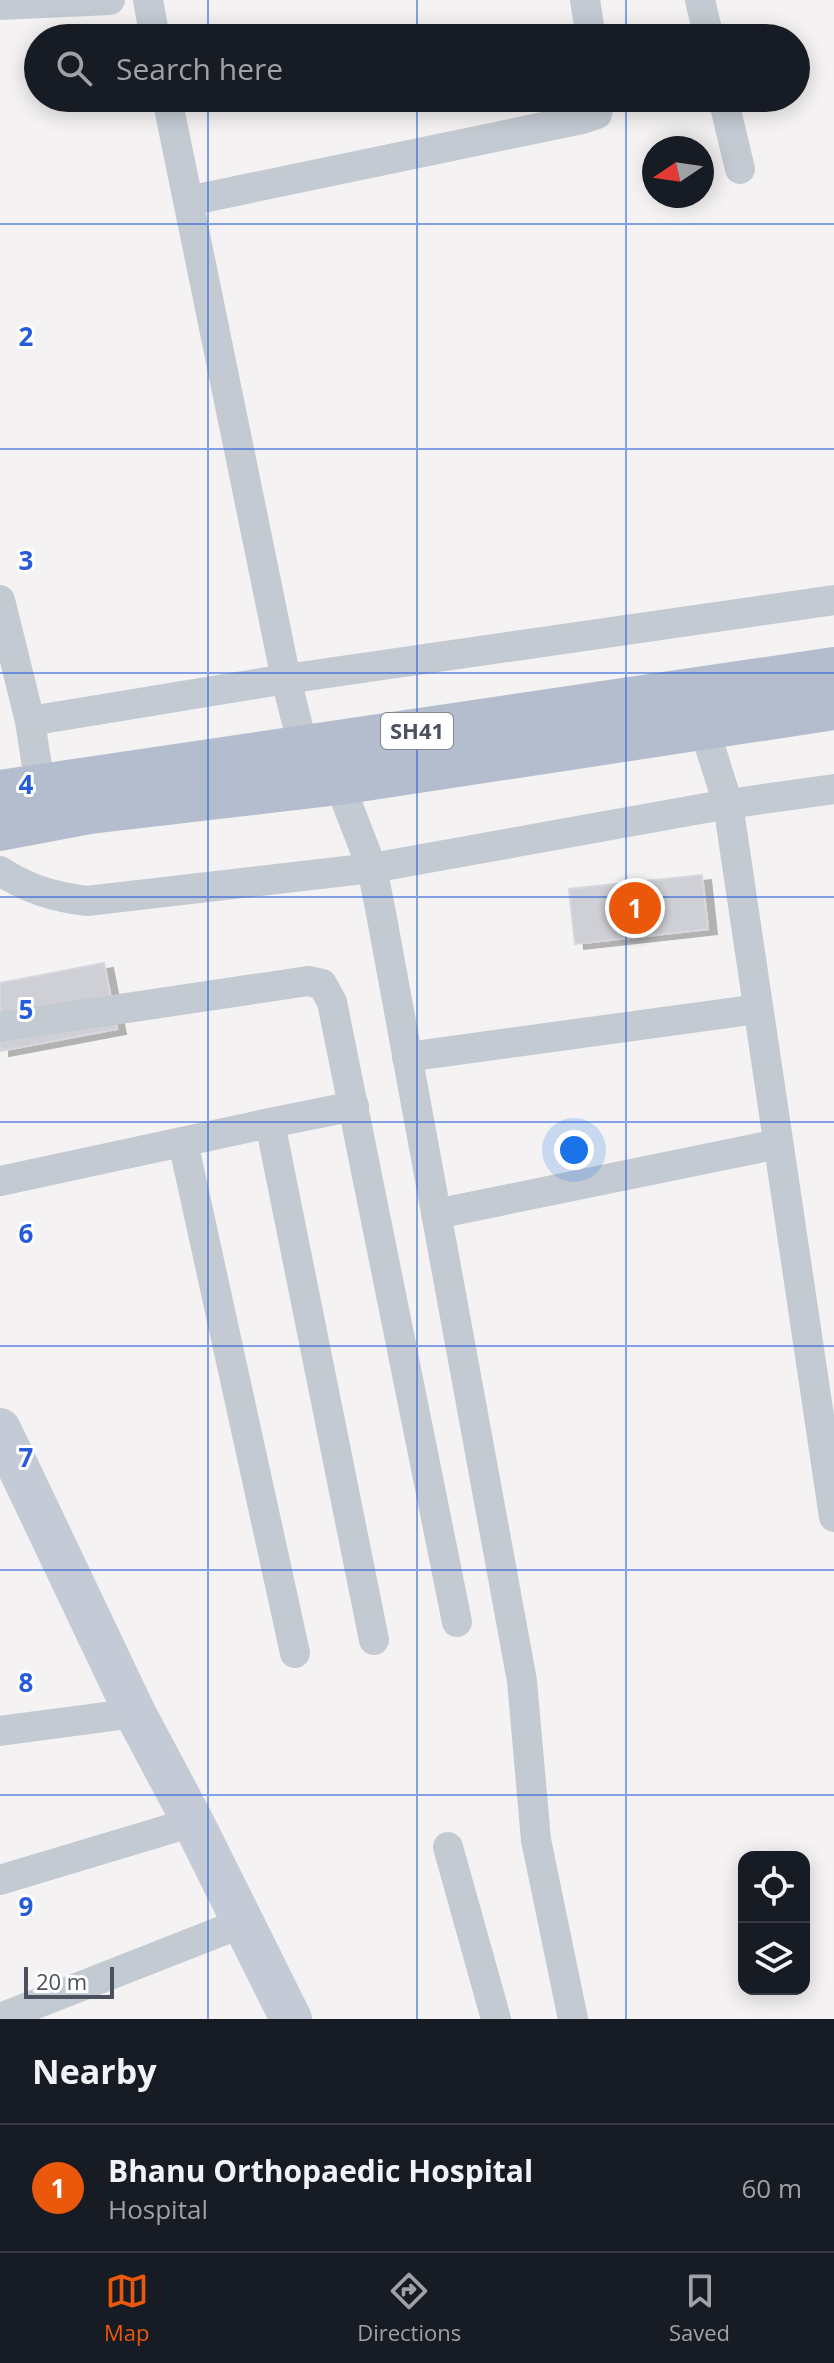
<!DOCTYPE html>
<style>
:root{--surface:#171b24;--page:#20242c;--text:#f1f3f6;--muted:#9ea1a6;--line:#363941;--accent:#ea580c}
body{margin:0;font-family:"Open Sans",sans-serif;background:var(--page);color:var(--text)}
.controls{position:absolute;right:24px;bottom:24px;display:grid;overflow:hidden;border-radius:16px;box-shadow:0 4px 20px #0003}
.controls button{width:72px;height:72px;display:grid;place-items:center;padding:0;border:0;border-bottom:2px solid var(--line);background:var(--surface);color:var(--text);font:40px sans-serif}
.compass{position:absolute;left:642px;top:136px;width:72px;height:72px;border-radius:50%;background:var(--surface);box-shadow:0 4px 20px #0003;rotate:257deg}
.scale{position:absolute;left:24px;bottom:20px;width:90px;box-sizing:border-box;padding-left:8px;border:4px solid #4b525e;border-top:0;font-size:22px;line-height:28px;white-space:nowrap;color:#4b525e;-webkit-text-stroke:6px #fff;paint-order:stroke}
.you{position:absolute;left:574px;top:1150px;width:28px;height:28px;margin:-20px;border:6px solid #fff;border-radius:50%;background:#1a73e8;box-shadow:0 0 0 12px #1a73e833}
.badge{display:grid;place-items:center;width:52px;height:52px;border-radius:50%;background:var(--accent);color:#fff;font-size:26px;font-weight:700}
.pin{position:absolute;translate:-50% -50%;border:4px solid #fff;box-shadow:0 2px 8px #0006}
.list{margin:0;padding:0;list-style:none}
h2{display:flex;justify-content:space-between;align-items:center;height:104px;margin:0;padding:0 32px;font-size:34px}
h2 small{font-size:26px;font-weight:400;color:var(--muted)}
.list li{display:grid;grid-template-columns:52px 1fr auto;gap:24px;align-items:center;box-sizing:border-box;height:128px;padding:0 32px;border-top:2px solid var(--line)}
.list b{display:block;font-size:30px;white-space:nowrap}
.list p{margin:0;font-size:26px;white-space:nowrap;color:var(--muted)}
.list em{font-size:26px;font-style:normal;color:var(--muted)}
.icon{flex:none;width:44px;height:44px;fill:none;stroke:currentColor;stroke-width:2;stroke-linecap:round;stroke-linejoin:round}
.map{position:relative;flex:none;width:834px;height:2019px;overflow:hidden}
.search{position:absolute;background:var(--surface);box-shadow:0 4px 20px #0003;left:24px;right:24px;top:24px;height:88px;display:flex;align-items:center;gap:20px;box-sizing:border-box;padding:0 28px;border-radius:44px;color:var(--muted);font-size:30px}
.sheet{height:232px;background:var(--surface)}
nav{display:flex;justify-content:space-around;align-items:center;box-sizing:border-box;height:112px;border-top:2px solid var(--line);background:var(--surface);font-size:22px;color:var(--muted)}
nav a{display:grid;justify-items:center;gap:4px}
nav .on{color:var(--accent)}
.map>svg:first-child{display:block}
</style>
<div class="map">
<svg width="834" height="2019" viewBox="0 0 834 2019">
<defs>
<filter id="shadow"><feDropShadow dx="9" dy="5" stdDeviation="0" flood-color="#0004"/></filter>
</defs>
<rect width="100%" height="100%" fill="#f4f2f2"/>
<g fill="#cfd0d6" stroke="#d6d7dd" stroke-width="2" filter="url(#shadow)">
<polygon points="702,875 708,929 575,944 569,889"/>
<polygon points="104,963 117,1029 0,1051 0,983"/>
</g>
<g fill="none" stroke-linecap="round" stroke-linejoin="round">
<g stroke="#c4cad2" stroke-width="30">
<polyline points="148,0 155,38"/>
<polyline points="585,0 591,38"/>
<polyline points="700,0 709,38"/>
<polyline points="0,5 110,0"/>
<polyline points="167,98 286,679 303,747"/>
<polyline points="723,98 740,169"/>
<polyline points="188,201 582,119 597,114 600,98"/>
<polyline points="0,600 30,721"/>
<polyline points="704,728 728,804 834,1517"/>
<polyline points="339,783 372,868 381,913 522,1681 536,1840 573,2019"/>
<polyline points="40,786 30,721 286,679 834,600"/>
<path d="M 0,871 C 28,889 54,897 87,901 L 372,868 L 728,804 L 834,789"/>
<polyline points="0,1027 308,981 322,984 332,1002 457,1622"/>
<polyline points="407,1057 758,1009"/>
<polyline points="270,1123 354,1106"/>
<polyline points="183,1142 295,1653"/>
<polyline points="0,1181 270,1123 374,1640"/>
<polyline points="436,1214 778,1144"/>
<polyline points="0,1731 135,1713"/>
<polyline points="448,1847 496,2019"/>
<polyline points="0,1880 193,1822"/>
<polyline points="0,2018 242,1923"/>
</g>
<polyline stroke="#c4cbd7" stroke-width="42" points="0,1429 135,1713 193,1822 291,2019"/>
<g stroke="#b4bdce" stroke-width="44">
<polyline points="0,792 834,669"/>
<polyline points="0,829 90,812 339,783 834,708"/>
</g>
</g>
<path fill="none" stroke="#265cda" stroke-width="2" stroke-opacity="0.55" d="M 208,0 L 208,38M 417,0 L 417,38M 626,0 L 626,38M 208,98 L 208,2019M 417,98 L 417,2019M 626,98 L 626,2019M 0,224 L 834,224M 0,449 L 834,449M 0,673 L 834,673M 0,897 L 834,897M 0,1122 L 834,1122M 0,1346 L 834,1346M 0,1570 L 834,1570M 0,1795 L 834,1795"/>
<g text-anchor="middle" stroke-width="6" stroke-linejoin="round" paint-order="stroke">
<rect fill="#fff" stroke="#81868e" stroke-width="2" x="381" y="713" width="72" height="36" rx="6"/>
<g font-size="22" font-weight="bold" fill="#4b525e">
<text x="417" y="739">SH41</text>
</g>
</g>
<g font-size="26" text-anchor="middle" font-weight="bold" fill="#265cda" stroke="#fff" stroke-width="6" stroke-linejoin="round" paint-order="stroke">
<text x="26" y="346">2</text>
<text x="26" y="570">3</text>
<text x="26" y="794">4</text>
<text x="26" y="1019">5</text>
<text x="26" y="1243">6</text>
<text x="26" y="1467">7</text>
<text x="26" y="1692">8</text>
<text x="26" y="1916">9</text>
</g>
</svg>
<div class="controls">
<button><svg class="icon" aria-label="locate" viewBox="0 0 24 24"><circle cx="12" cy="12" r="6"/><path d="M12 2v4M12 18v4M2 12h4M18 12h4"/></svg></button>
<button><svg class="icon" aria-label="layers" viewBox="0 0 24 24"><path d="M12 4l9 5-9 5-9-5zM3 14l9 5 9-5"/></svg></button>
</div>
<svg class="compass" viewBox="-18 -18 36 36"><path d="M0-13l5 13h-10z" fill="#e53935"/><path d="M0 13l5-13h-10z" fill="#9ea1a6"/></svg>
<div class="scale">20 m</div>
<div class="you"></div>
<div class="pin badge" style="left:635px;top:908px">1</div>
<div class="search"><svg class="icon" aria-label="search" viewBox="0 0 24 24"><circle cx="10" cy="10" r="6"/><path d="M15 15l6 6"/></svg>Search here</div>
</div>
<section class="sheet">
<h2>Nearby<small></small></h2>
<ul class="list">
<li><span class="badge">1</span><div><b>Bhanu Orthopaedic Hospital</b><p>Hospital</p></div><em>60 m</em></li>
</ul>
</section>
<nav>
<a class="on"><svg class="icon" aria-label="map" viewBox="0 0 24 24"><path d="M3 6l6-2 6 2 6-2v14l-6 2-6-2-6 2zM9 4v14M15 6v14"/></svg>Map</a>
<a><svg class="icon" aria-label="directions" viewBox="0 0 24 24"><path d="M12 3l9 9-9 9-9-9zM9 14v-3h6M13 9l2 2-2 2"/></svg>Directions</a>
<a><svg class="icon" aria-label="saved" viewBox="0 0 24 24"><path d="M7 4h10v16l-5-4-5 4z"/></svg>Saved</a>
</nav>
